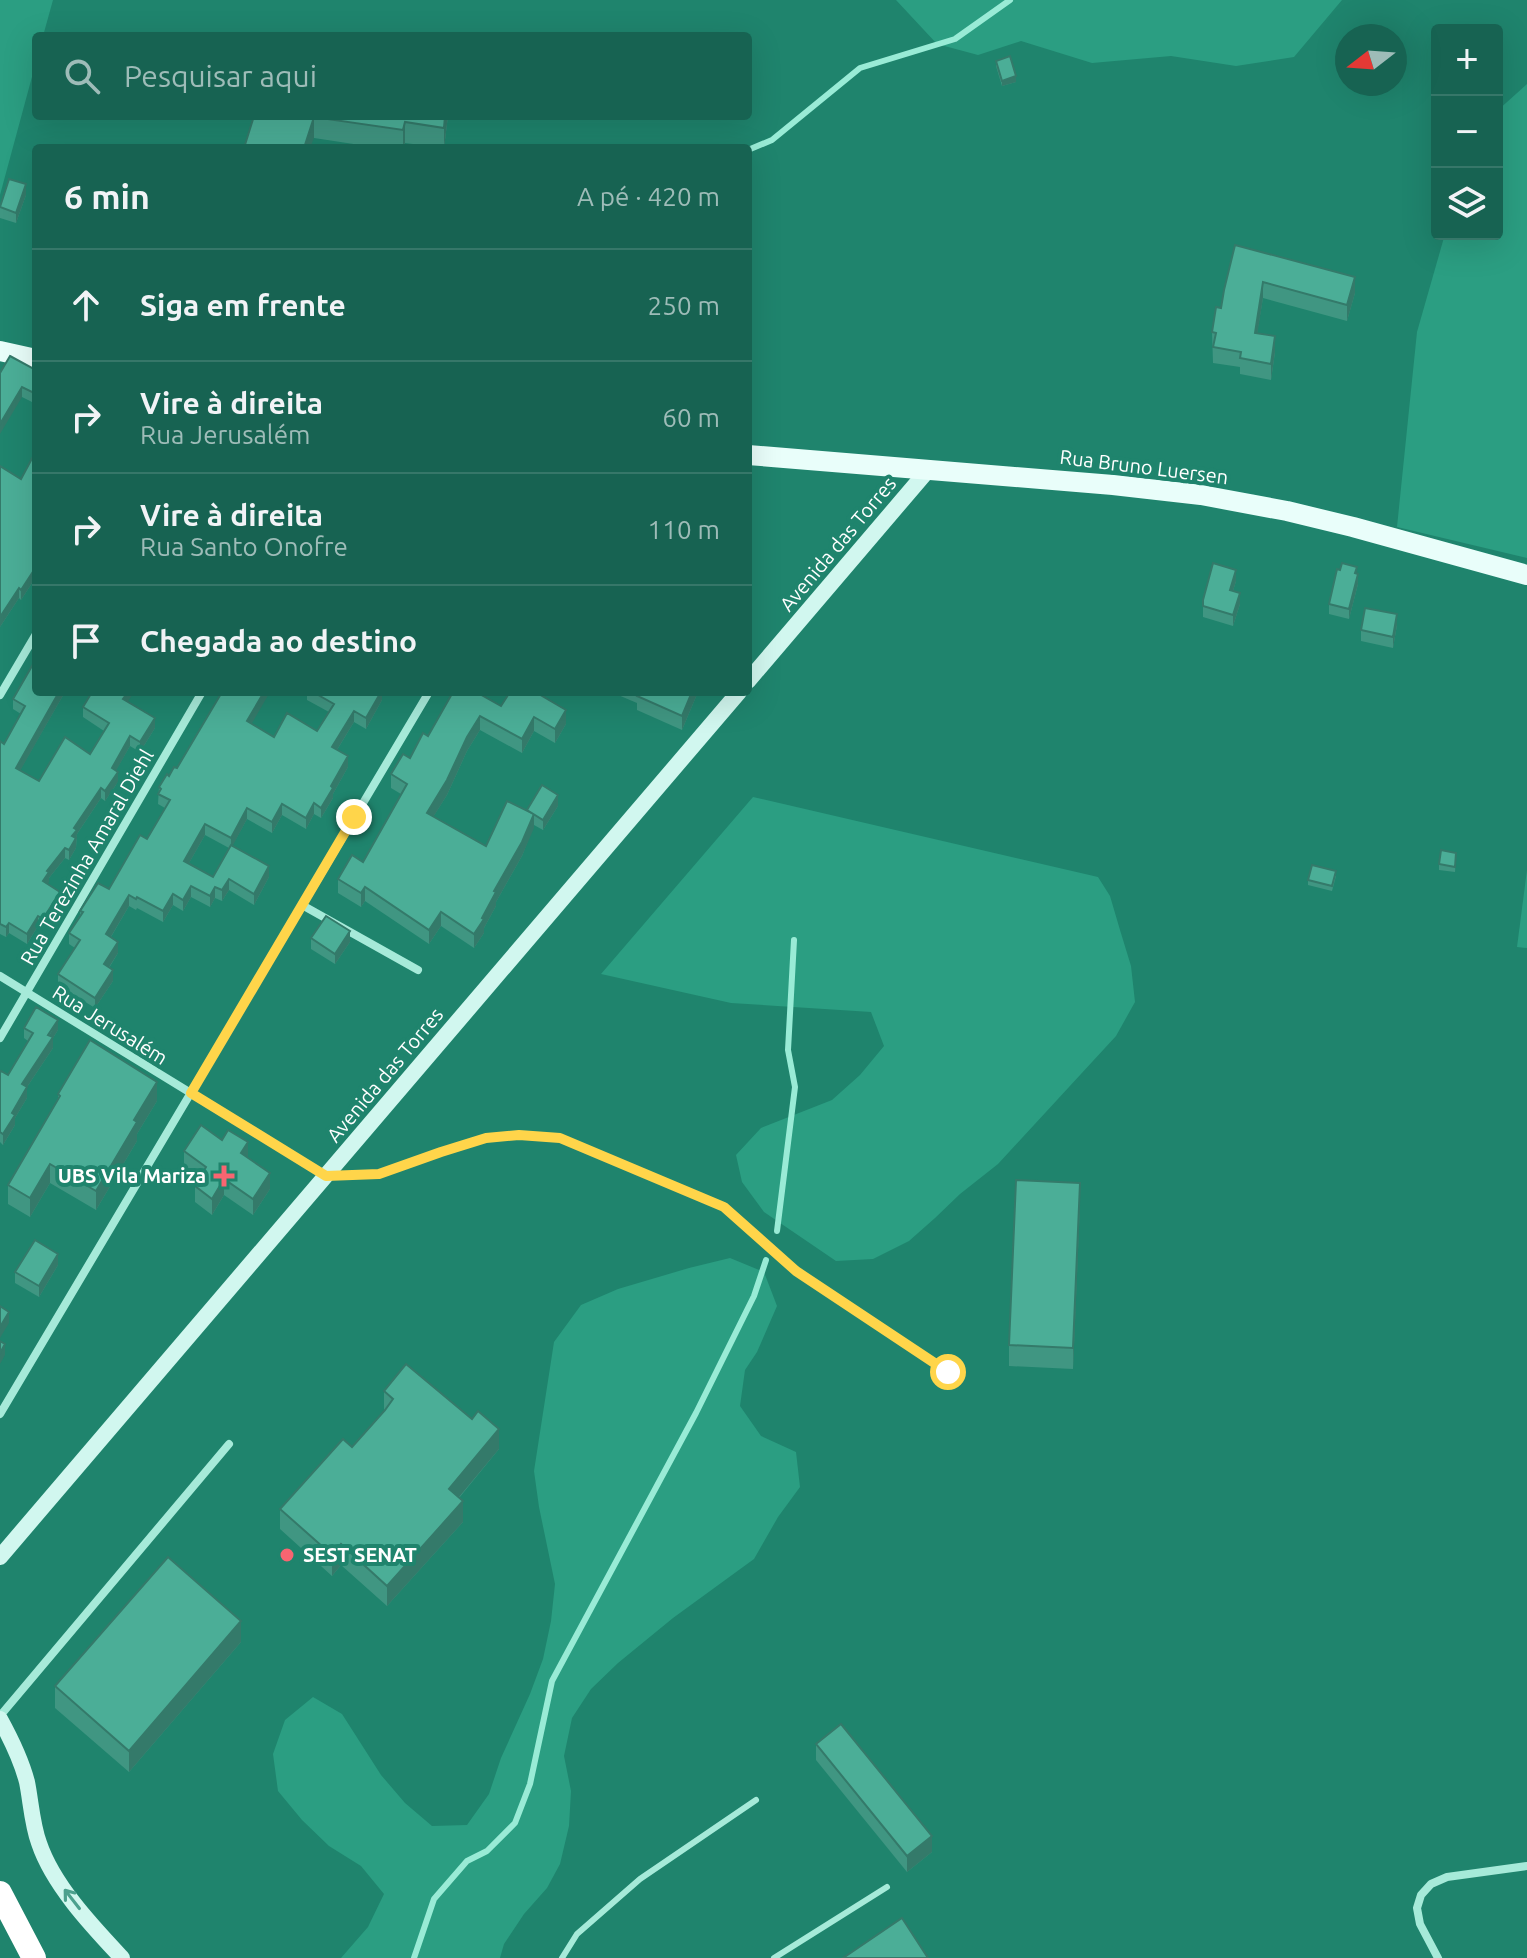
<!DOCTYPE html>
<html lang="pt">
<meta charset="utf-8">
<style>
:root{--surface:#176352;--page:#246c5c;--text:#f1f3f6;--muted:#9ebcb8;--line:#367769}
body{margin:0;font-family:Ubuntu,sans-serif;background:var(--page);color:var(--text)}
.controls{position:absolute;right:24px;top:24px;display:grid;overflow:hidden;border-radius:8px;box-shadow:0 8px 32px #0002}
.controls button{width:72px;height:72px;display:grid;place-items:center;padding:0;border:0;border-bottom:2px solid var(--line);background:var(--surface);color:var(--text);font:40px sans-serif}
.compass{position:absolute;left:1335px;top:24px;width:72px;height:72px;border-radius:50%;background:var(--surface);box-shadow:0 8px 32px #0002;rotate:253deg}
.stop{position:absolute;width:24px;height:24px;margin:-18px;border:6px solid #ffd54a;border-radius:50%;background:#fff}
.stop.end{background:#ffd54a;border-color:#fff;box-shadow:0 2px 8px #0008}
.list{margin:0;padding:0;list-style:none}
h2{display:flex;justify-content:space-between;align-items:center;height:104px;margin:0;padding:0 32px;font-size:34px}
h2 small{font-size:26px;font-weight:400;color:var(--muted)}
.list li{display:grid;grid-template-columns:52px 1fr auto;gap:24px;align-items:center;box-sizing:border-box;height:112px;padding:0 32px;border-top:2px solid var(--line)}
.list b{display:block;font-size:30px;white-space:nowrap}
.list p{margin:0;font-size:26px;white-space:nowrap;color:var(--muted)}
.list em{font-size:26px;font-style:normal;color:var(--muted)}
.icon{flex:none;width:44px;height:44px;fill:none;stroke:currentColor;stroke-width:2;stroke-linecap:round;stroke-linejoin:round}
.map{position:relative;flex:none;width:1527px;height:1958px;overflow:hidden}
.search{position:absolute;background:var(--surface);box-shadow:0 8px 32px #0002;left:32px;top:32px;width:720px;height:88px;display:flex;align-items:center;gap:20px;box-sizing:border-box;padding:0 28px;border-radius:8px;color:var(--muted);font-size:30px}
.panel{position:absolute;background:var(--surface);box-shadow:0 8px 32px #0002;left:32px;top:144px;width:720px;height:552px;border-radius:8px}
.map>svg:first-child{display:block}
</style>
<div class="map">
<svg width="1527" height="1958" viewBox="0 0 1527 1958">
<rect width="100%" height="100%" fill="#1f846d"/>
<g fill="#2b9e82">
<polygon points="0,0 53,0 43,36 36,36 36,62 0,195"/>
<polygon points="896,0 1342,0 1294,57 1236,66 1171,56 1092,63 1021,41 978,55 937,44"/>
<polygon points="1527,84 1527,558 1397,527 1417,332 1445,234 1497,234 1497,111"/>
<polygon points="753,797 1098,877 1110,896 1120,930 1131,966 1135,1002 1116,1036 998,1164 960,1194 935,1218 909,1241 873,1259 836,1261 764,1212 742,1182 736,1155 761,1128 832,1100 860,1075 884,1046 871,1012 731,1003 601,974"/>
<polygon points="1527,870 1527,948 1517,947"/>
<polygon points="730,1258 764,1272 777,1306 757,1352 745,1370 740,1406 761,1436 796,1452 800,1487 778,1517 754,1559 673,1618 618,1663 591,1689 572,1718 564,1756 571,1791 569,1826 560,1864 547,1888 524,1914 504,1944 500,1958 341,1958 368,1927 384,1894 361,1866 329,1846 302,1820 278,1791 273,1754 285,1720 313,1697 342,1714 381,1775 405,1803 432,1826 467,1825 489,1794 501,1758 530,1694 543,1659 551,1621 555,1584 539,1507 534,1471 554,1342 581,1305 618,1289 689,1268"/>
</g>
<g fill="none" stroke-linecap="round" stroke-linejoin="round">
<g stroke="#99ebd6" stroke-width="6">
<polyline points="748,150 772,140 860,68 955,39 1010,0"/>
<polyline points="777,1231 795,1087 788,1050 794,940"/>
<polyline points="414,1958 434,1899 467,1861 487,1851 515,1823 530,1784 552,1681 696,1413 754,1296 766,1260"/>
</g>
<g stroke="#a6ead9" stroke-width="6">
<polyline points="331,1176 379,1174 441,1152 486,1138 519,1135 560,1138 724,1207 796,1271 948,1372"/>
<polyline points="562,1958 577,1934 640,1879 756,1800"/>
<polyline points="774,1958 887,1887"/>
</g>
<g stroke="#a6ead9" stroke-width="8">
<polyline points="0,695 36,634"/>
<polyline points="302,905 418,970"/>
<polyline points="0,976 326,1176"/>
<polyline points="0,1038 202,692"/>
<polyline points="0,1414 429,692"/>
<polyline points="0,1716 229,1444"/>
<polyline points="1438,1958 1420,1924 1417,1908 1421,1895 1431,1884 1447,1877 1527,1866"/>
</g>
<g stroke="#d1f7ef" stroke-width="16">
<polyline points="748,681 928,470"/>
<polyline points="0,1557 739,692"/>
<path d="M 0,1719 C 11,1739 21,1759 27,1782 C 31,1802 32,1824 39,1843 C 53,1885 92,1926 122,1958"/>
</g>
<g stroke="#e9fefa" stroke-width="20">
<polyline points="0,351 36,359"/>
<polyline points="748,455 1113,485 1201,495 1287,511 1353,527 1527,575"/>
</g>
<polyline stroke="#fff" stroke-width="24" points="0,1893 34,1958"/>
</g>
<g fill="#409682" fill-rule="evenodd">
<polygon points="996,61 1016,82 1002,86 996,66"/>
<polygon points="254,116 448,116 444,148 405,143 404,148 380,148 314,138"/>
<polygon points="26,195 16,223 0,218 0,207"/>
<polygon points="1235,245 1355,293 1347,321 1263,298 1257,333 1275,352 1271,380 1240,374 1240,367 1213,363 1212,332 1221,308"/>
<polygon points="36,370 36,404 22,397 0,373"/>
<polygon points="36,451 36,577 21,600 19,598 0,627 21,479"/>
<polygon points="1357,573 1358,584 1349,619 1329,614 1329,604"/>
<polygon points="1236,581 1233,591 1240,604 1233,626 1203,617 1203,600"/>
<polygon points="1397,625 1393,648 1361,641 1361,630"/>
<polygon points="65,692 20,770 39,781 90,754 104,731 83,717 83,707 128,702 155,728 140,752 130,746 116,770 118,782 105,801 101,798 77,834 76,848 69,860 65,858 49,878 47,884 60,902 43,929 38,926 27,944 9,933 6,937 0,934 0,741 4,744 21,714 13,709 13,699"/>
<path d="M 307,692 L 382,692 L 382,700 L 366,729 L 354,722 L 337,750 L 348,767 L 333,794 L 333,798 L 321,818 L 314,814 L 306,829 L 282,815 L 272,833 L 247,819 L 232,846 L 269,877 L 254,905 L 229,890 L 222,901 L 215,898 L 210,907 L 191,897 L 183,911 L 173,905 L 163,922 L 137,908 L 136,910 L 129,906 L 111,937 L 118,953 L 109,968 L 113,981 L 95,1008 L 58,985 L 58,974 L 75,948 L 69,944 L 69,933 L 80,915 L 80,911 L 109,889 L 147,839 L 165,808 L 158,804 L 159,787 L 177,768 L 252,724 L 274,737 L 317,731 L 329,712 L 307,700 ZM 205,835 L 229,848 L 213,877 L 189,863 Z"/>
<polygon points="510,692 545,692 543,697 566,724 555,743 534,731 522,753 480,730 467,751 447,795 433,817 486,846 527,810 558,806 543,830 534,825 522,856 496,902 496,906 484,928 484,933 474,948 441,926 429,944 365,901 361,907 338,893 338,879 363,862 401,794 391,788 391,774 410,758 428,736 501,706"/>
<polygon points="611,692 698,692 682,730 637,710 637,703"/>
<polygon points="1456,853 1455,872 1439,870 1439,864"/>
<polygon points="1336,876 1332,891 1308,885 1308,880"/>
<polygon points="311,938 350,942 335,964 311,949"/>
<polygon points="24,1028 58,1030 53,1038 53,1048 27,1087 27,1098 15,1118 15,1125 3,1145 0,1142 0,1073 8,1075 28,1041 24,1038"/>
<polygon points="58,1094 157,1101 137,1134 137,1141 96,1210 50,1183 30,1217 8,1204 8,1185 58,1100"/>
<polygon points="184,1151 248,1158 270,1189 253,1215 224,1195 212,1215 195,1202 195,1186 200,1178 184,1167"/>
<polygon points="1080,1204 1073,1369 1009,1366 1009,1345"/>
<polygon points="58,1265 39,1297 15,1283 15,1272"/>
<polygon points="384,1391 499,1449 459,1498 463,1522 387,1606 341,1565 332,1576 280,1529 280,1509 352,1447 384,1411"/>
<polygon points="241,1642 129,1772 55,1708 55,1686"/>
<polygon points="816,1744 932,1852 907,1872 816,1760"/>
</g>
<g fill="#347a6a">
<polygon points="1016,76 1016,82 1002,86 1002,81"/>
<polygon points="445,116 448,116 444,148 444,128"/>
<polygon points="314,117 314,138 310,148 304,148"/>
<polygon points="405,122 405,143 403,148 403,130"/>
<polygon points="26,184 26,195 16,223 16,213"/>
<polygon points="1355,277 1355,293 1347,321 1347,305"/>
<polygon points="1263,282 1263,298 1255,349 1255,333"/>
<polygon points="1275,336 1275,352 1271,380 1271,364"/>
<polygon points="22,387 22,397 0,434 0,424"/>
<polygon points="36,567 36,577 21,600 21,590"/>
<polygon points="1357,567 1358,584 1349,619 1349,609"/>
<polygon points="1236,570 1236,581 1230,601 1230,590"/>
<polygon points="19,588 19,598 0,627 0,617"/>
<polygon points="1240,593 1240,604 1233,626 1233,615"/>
<polygon points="1397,614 1397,625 1393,648 1393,637"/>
<polygon points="59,692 65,692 16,778 16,768"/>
<polygon points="128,692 134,692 123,709 123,699"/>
<polygon points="264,692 270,692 247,732 247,721"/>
<polygon points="381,692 382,692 382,700 366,729 366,718"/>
<polygon points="692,692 698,692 682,730 682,716"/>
<polygon points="566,710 566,724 555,743 555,729"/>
<polygon points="354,711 354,722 332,758 332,747"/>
<polygon points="480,716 480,730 467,751 447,795 427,827 427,813 467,737"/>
<polygon points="534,717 534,731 522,753 522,739"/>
<polygon points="155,718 155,728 140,752 140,742"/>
<polygon points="130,736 130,746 112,778 112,768"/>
<polygon points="348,756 348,767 333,794 333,798 321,818 321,808 331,786"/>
<polygon points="118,772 118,782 105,801 105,791"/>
<polygon points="101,788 101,798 77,834 76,848 69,860 69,850 74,828"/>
<polygon points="558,795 558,806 543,830 543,820"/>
<polygon points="314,803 314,814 306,829 306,818"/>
<polygon points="282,804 282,815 272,833 272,822"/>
<polygon points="247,808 247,819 231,849 231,838"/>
<polygon points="534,814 534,828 522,856 496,902 496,906 484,928 484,933 474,948 474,934 494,891"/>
<polygon points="205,824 205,835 184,872 184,861"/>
<polygon points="65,848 65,858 49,878 49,882 43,891 43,881 47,871"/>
<polygon points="269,866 269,877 254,905 254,894"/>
<polygon points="229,879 229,890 222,901 222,890"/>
<polygon points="191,886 191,897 183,911 183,900"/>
<polygon points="215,887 215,898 210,907 210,896"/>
<polygon points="365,887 365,901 361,907 361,893"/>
<polygon points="60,892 60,902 43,929 43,919"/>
<polygon points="173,894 173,905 163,922 163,911"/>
<polygon points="129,895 129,906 106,945 106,934"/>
<polygon points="441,912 441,926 429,944 429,930"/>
<polygon points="38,916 38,926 27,944 27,934"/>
<polygon points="9,923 9,933 6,937 6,927"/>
<polygon points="350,931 350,942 335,964 335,954"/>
<polygon points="118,942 118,953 104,975 104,964"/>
<polygon points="113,970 113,981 95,1008 95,998"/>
<polygon points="58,1020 58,1030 53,1038 53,1048 27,1087 27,1098 15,1118 15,1125 3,1145 3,1134 22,1084"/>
<polygon points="157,1082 157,1101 137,1134 137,1141 96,1210 96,1191 134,1120"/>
<polygon points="248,1142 248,1158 241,1153"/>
<polygon points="50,1164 50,1183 30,1217 30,1198"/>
<polygon points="270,1173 270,1189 253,1215 253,1199"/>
<polygon points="224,1179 224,1195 212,1215 212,1199"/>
<polygon points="1080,1183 1080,1204 1073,1369 1073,1348"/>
<polygon points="58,1254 58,1265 39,1297 39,1286"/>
<polygon points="9,1312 9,1323 0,1338 0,1327"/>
<polygon points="5,1344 5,1355 0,1364 0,1353"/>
<polygon points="499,1429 499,1449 449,1509 449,1489"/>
<polygon points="463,1501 463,1522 387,1606 387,1586"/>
<polygon points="341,1544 341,1565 332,1576 332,1555"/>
<polygon points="241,1621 241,1642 129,1772 129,1751"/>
<polygon points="932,1836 932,1852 907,1872 907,1856"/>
</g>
<g fill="#4bae97" stroke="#347a6a" stroke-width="2">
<polygon points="1010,56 1016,76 1002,81 996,61"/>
<polygon points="254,116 445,116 444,128 405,122 403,130 314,117 304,148 244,148"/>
<polygon points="9,179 26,184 16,213 0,207"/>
<polygon points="1235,245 1355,277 1347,305 1263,282 1255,333 1275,336 1271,364 1240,358 1241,352 1213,347 1216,333 1212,332 1216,307 1221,308 1224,290"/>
<polygon points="10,356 36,370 36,394 22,387 0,424 0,373"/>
<polygon points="36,451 36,567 21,590 19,588 0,617 0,466 21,479"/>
<polygon points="1213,563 1236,570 1230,590 1240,593 1233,615 1203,606 1203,600"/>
<polygon points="1342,563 1357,567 1355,573 1358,574 1349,609 1329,604 1337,569 1340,570"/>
<polygon points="1365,608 1397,614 1393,637 1361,630"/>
<polygon points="36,659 36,692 59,692 16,768 39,781 65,737 90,754 109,723 83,707 92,692 128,692 123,699 155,718 140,742 130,736 112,768 118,772 105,791 101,788 74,828 77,830 72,836 76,838 69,850 65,848 47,871 49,872 43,881 60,892 43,919 38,916 27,934 9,923 6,927 0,924 0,741 4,744 25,706 13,699"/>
<polygon points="222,692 264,692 247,721 274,737 287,713 317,731 334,704 313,692 381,692 366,718 354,711 332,747 348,756 331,786 333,788 321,808 314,803 306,818 282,804 272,822 247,808 231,838 205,824 184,861 213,877 231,845 269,866 254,894 229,879 222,890 215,887 210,896 191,886 183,900 173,894 163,911 137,897 136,899 129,895 106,934 118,942 104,964 113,970 95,998 58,974 80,940 69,933 83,912 80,911 98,883 109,889 140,835 147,839 170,800 158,794 161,789 159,787 167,774 169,776 174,767 177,768"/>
<polygon points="453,692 476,692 501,706 510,692 540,692 539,694 566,710 555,729 534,717 522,739 480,716 467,737 447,780 427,813 486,846 507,801 534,814 522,842 494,891 496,892 482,918 484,919 474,934 441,912 429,930 365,887 361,893 338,879 352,855 363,862 407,784 391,774 403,754 410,758 423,733 428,736"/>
<polygon points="639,692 692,692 682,716 637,696"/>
<polygon points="542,785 558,795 543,820 527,810"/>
<polygon points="1441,850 1456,853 1455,867 1439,864"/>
<polygon points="1312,865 1336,871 1332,886 1308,880"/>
<polygon points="326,916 350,931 335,954 311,938"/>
<polygon points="36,1007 58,1020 48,1035 53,1037 22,1084 27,1087 12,1113 15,1115 3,1134 0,1132 0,1073 1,1071 8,1075 33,1033 24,1028"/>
<polygon points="90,1040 157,1082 134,1120 137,1122 96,1191 50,1164 30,1198 8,1185 60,1096 58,1094"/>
<polygon points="201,1125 222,1140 228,1130 248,1142 241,1153 270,1173 253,1199 224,1179 212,1199 195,1186 206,1167 184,1151"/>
<polygon points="1016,1180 1080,1183 1073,1348 1009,1345"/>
<polygon points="35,1240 58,1254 39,1286 15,1272"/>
<polygon points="0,1306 9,1312 0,1327"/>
<polygon points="0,1341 5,1344 0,1353"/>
<polygon points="406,1364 472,1419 478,1411 499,1429 449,1489 463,1501 387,1586 341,1544 332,1555 280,1509 343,1439 352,1447 385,1410 393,1399 384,1391"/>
<polygon points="168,1557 241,1621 129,1751 55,1686"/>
<polygon points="841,1724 932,1836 907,1856 816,1744"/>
<polygon points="902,1918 928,1958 843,1958"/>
</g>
<defs><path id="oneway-shaft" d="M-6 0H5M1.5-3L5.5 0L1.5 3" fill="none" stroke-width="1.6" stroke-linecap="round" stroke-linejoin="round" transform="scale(2)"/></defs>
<use stroke="#4ca18e" href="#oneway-shaft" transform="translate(72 1899) rotate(-128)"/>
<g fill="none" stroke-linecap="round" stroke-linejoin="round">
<polyline stroke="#ffd54a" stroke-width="10" points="354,817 191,1093 326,1176 379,1174 441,1152 486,1138 519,1135 560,1138 724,1207 796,1271 948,1372"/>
</g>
<g fill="#f86571" stroke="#1f846d" stroke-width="3">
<path d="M220 1164h8v8h8v8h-8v8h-8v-8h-8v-8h8z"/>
<circle cx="287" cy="1555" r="8"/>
</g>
<g text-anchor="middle" stroke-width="8" stroke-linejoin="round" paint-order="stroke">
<g font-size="20" fill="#fff" stroke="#1f846d">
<text transform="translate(1144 467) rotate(7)" y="7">Rua Bruno Luersen</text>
<text transform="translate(838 544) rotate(-50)" y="7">Avenida das Torres</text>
<text transform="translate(87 857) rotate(-60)" y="7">Rua Terezinha Amaral Diehl</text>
<text transform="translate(110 1025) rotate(32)" y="7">Rua Jerusalém</text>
<text transform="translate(385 1075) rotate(-50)" y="7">Avenida das Torres</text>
</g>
<g font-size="20" font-weight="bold" fill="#fff" stroke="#1f846d" text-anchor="end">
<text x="206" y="1183">UBS Vila Mariza</text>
<text x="303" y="1562" text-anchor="start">SEST SENAT</text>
</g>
</g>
</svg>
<div class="controls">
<button>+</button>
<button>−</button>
<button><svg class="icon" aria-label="layers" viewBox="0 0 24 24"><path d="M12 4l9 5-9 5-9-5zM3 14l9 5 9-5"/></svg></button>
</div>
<svg class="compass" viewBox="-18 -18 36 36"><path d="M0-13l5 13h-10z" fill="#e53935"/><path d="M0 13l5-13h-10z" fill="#9ebcb8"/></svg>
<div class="stop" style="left:948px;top:1372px"></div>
<div class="stop end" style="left:354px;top:817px"></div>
<div class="search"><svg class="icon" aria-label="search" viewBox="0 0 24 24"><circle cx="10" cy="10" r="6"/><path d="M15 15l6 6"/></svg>Pesquisar aqui</div>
<section class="panel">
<h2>6 min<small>A pé · 420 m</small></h2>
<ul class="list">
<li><svg class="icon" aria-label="ahead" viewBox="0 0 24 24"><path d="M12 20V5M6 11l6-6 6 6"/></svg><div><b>Siga em frente</b></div><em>250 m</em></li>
<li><svg class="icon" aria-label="right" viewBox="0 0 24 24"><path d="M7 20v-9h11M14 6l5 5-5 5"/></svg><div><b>Vire à direita</b><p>Rua Jerusalém</p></div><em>60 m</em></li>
<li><svg class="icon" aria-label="right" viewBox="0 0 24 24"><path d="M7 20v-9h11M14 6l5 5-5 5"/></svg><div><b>Vire à direita</b><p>Rua Santo Onofre</p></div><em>110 m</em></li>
<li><svg class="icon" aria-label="arrive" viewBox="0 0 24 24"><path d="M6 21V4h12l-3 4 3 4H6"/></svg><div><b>Chegada ao destino</b></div></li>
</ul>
</section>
</div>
